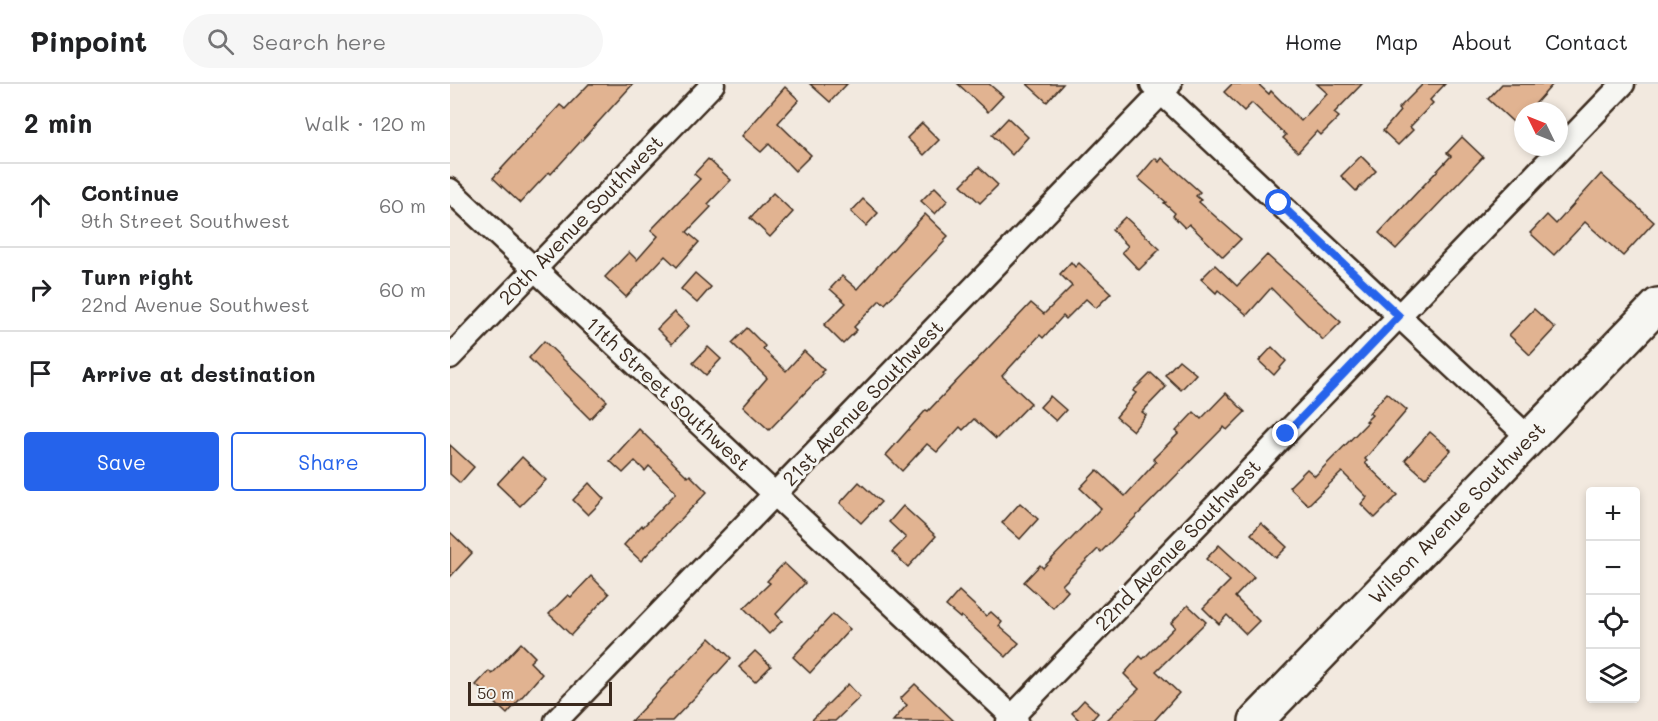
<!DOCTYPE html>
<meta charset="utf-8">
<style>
:root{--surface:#fff;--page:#f6f6f6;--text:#202124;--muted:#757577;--line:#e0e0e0;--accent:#2563eb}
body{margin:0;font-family:Mali,sans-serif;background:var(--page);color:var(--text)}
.controls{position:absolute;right:18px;bottom:18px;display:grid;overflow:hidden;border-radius:6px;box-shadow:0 3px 9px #0003}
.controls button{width:54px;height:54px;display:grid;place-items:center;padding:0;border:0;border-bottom:2px solid var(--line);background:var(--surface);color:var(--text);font:30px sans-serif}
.compass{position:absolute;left:1064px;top:18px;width:54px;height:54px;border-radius:50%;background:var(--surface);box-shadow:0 3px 9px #0003;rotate:313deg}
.scale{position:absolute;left:18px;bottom:15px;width:144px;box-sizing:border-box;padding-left:6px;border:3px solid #3b2a1e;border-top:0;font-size:16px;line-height:21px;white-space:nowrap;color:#3b2a1e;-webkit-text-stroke:4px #f6f6f2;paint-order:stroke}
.stop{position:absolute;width:18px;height:18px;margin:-14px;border:4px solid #2563eb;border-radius:50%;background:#fff}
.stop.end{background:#2563eb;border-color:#fff;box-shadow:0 2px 6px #0008}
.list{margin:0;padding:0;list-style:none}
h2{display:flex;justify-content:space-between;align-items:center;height:78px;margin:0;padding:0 24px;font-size:26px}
h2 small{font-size:20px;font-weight:400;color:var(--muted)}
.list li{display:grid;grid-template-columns:39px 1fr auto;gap:18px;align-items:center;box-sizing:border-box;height:84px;padding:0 24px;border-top:2px solid var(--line)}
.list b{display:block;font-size:22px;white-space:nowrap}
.list p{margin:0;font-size:20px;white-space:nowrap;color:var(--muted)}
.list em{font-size:20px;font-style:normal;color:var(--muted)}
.actions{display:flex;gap:12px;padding:18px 24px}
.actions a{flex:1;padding:14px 0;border:2px solid var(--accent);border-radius:6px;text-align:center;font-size:21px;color:var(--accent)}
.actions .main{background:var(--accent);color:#fff}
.icon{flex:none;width:33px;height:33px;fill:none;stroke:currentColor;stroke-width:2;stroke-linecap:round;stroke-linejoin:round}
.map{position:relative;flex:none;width:1208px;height:637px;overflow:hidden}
header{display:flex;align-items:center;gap:36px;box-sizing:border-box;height:84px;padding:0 30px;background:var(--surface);border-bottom:2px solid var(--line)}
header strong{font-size:28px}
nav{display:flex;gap:33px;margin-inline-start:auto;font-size:21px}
.search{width:420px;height:54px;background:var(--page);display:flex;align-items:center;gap:15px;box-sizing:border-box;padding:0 21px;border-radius:33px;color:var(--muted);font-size:22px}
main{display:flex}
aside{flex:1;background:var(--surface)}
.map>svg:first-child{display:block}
</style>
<header>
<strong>Pinpoint</strong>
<div class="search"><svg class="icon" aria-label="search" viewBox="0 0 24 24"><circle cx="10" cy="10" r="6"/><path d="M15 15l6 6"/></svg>Search here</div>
<nav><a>Home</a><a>Map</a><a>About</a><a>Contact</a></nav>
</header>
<main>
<aside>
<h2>2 min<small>Walk · 120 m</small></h2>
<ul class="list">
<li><svg class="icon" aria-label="ahead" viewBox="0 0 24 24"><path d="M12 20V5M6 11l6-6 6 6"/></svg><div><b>Continue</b><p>9th Street Southwest</p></div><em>60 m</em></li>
<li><svg class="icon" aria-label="right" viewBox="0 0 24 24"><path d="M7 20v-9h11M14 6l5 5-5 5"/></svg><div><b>Turn right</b><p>22nd Avenue Southwest</p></div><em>60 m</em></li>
<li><svg class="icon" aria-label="arrive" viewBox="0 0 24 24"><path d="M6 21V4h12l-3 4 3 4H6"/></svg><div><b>Arrive at destination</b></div></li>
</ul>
<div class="actions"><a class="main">Save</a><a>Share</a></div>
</aside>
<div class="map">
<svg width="1208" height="637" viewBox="0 0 1208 637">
<rect width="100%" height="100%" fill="#f2e9df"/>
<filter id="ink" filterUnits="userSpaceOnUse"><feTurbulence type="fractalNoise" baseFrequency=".0167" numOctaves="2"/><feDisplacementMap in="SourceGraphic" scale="12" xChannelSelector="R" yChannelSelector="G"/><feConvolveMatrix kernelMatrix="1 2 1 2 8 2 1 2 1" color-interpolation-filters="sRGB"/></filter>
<g filter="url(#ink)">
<g fill="#e1b391" stroke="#3b2a1e" stroke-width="1.5">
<polygon points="139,0 183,0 101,90 99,88 70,119 43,94 110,21 115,25"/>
<polygon points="360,0 397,0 380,18"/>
<polygon points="508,0 539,0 553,12 538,28"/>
<polygon points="577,0 613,0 597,18"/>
<polygon points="782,0 808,0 819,10 821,7 851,37 877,9 867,0 912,0 884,29 889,33 871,51 867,47 848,68 833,54 836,51 802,19 794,27 774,8"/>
<polygon points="973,0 995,0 980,16 983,19 960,43 963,46 948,61 933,47 950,27 948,25"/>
<polygon points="1052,0 1103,0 1079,27 1073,27 1073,47 1038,15"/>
<polygon points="335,3 349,16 328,39 361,71 345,87 319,60 311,68 292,52"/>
<polygon points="558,34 578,53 562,71 542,51"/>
<polygon points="472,39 489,56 474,71 457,54"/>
<polygon points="1012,53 1033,73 946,165 929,149 1001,72 997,69"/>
<polygon points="911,72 926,87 906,107 891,92"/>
<polygon points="705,74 709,78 712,74 750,108 746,112 751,116 749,118 791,155 773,173 739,140 735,144 723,132 725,129 714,119 716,118 688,94"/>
<polygon points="258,75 281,96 258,120 261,123 237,148 249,158 227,183 215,172 176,213 155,193 179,168 187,176 208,152 201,146 250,95 244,90"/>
<polygon points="529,83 548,101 530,119 511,101"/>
<polygon points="1151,90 1204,138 1173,172 1135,138 1104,171 1080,149 1097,131 1106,140"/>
<polygon points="485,103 498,116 485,130 471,117"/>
<polygon points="323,109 343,128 320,153 300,134"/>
<polygon points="413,115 428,129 416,142 401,128"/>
<polygon points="475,130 498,152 494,156 495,157 435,220 430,216 404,243 407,246 393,260 374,241 396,219 380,205 392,192 407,205"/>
<polygon points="675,133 710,165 689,186 672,168 678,162 662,146"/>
<polygon points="817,171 891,238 873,256 821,204 797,231 768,206 766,209 751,195 765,181 787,202"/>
<polygon points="621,178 625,183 629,179 661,209 646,224 636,215 616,235 613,232 593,254 590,251 552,292 581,319 546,355 524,335 513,346 510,343 487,368 477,360 452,387 436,371 476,326 478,327 581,219 594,230 622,202 610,190"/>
<polygon points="245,189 261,203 247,219 231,205"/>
<polygon points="1084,225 1105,244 1080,271 1059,251"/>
<polygon points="224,228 239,242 222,260 207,245"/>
<polygon points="297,244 315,262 313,265 336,287 354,267 374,286 371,288 373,290 319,346 293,322 317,294 282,259"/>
<polygon points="94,257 157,317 140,335 79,274"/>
<polygon points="258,263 271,275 256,291 243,279"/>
<polygon points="822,263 836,277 824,291 809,277"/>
<polygon points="729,276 746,290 731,306 715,291"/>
<polygon points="701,289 716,303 692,328 696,331 683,347 666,333 686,309 683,307"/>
<polygon points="776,309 795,328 777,346 774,343 651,468 648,465 612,501 618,507 603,524 574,498 590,481 593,484 651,424 630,404 647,386 675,412 706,378 703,375 729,349 726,347 744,328 751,335"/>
<polygon points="937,309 957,326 915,375 917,377 915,379 948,411 925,434 911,420 917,413 892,388 858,421 839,403 857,385 865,392 918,338 916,337 922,331 919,329"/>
<polygon points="600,312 616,326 606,337 590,323"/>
<polygon points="189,345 238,393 240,391 257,408 191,477 174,461 192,441 193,443 225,410 225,407 199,382 195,387 185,377 173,389 160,377"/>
<polygon points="980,348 1001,366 975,394 955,376"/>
<polygon points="0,361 24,383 10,399 0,390"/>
<polygon points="72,373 96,396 70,422 47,400"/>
<polygon points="409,398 431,418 411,439 390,419"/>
<polygon points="139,399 154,415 138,431 123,416"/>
<polygon points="570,419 588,435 570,455 552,439"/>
<polygon points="453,422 486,452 458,483 442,468 456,454 439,438"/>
<polygon points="811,439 837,463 826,474 801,450"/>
<polygon points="0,448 22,469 0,493"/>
<polygon points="769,461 804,493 785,513 809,537 796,550 777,531 769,540 753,524 780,497 756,475"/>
<polygon points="334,479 355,499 326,530 332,537 319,550 294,524 320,499 317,497"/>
<polygon points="141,492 159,510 121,551 99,530 118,511 121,513"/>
<polygon points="509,507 536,532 541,528 552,538 549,542 569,559 556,573 511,532 510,534 496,522"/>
<polygon points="738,521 756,538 706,587 729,609 704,637 656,637 689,605 674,590 690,572 693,575 725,543 721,539"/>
<polygon points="383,530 400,545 360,589 343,573"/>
<polygon points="260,554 281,574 250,608 222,637 181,637"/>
<polygon points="71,559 85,573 80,578 92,590 57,630 26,601 39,587 42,590"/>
<polygon points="305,567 321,582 305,598 289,583"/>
<polygon points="398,600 410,613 385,637 361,637"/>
<polygon points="465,600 504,637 443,637 457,621 450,615"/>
<polygon points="634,616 648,629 641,637 630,637 622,629"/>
</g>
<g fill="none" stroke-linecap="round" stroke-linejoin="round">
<g stroke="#3b2a1e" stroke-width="27">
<g id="street">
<polyline points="702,0 1079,354"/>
<polyline points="0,106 567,637"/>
<polyline points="0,273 263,0"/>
<polyline points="106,637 720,0"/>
<polyline points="558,637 1173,0"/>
</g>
</g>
<g stroke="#3b2a1e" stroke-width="38">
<polyline id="secondary" points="806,637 1208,221"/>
</g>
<use href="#street" stroke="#f6f6f2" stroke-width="22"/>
<use href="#secondary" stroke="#f6f6f2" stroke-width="33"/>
</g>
</g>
<g fill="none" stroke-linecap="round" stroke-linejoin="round" filter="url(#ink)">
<polyline stroke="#2563eb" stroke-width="8" points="829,119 949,232 836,350"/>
</g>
<g text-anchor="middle" stroke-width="6" stroke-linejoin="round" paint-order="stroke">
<g font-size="20" fill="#3b2a1e" stroke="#f6f6f2">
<text transform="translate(131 136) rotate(-46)" y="7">20th Avenue Southwest</text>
<text transform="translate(218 310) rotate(43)" y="7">11th Street Southwest</text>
<text transform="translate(413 319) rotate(-46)" y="7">21st Avenue Southwest</text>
<text transform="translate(1007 429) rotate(-46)" y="7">Wilson Avenue Southwest</text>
<text transform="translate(728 461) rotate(-46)" y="7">22nd Avenue Southwest</text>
</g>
</g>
</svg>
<div class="controls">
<button>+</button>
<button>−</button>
<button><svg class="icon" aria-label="locate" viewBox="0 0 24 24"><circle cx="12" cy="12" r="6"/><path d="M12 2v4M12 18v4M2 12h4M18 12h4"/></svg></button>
<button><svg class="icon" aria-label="layers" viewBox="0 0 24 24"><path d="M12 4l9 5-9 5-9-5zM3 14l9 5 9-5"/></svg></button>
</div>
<svg class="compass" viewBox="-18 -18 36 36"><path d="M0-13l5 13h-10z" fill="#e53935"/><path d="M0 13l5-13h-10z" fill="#757577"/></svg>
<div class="scale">50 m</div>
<div class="stop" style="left:829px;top:119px"></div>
<div class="stop end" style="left:836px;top:350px"></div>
</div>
</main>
